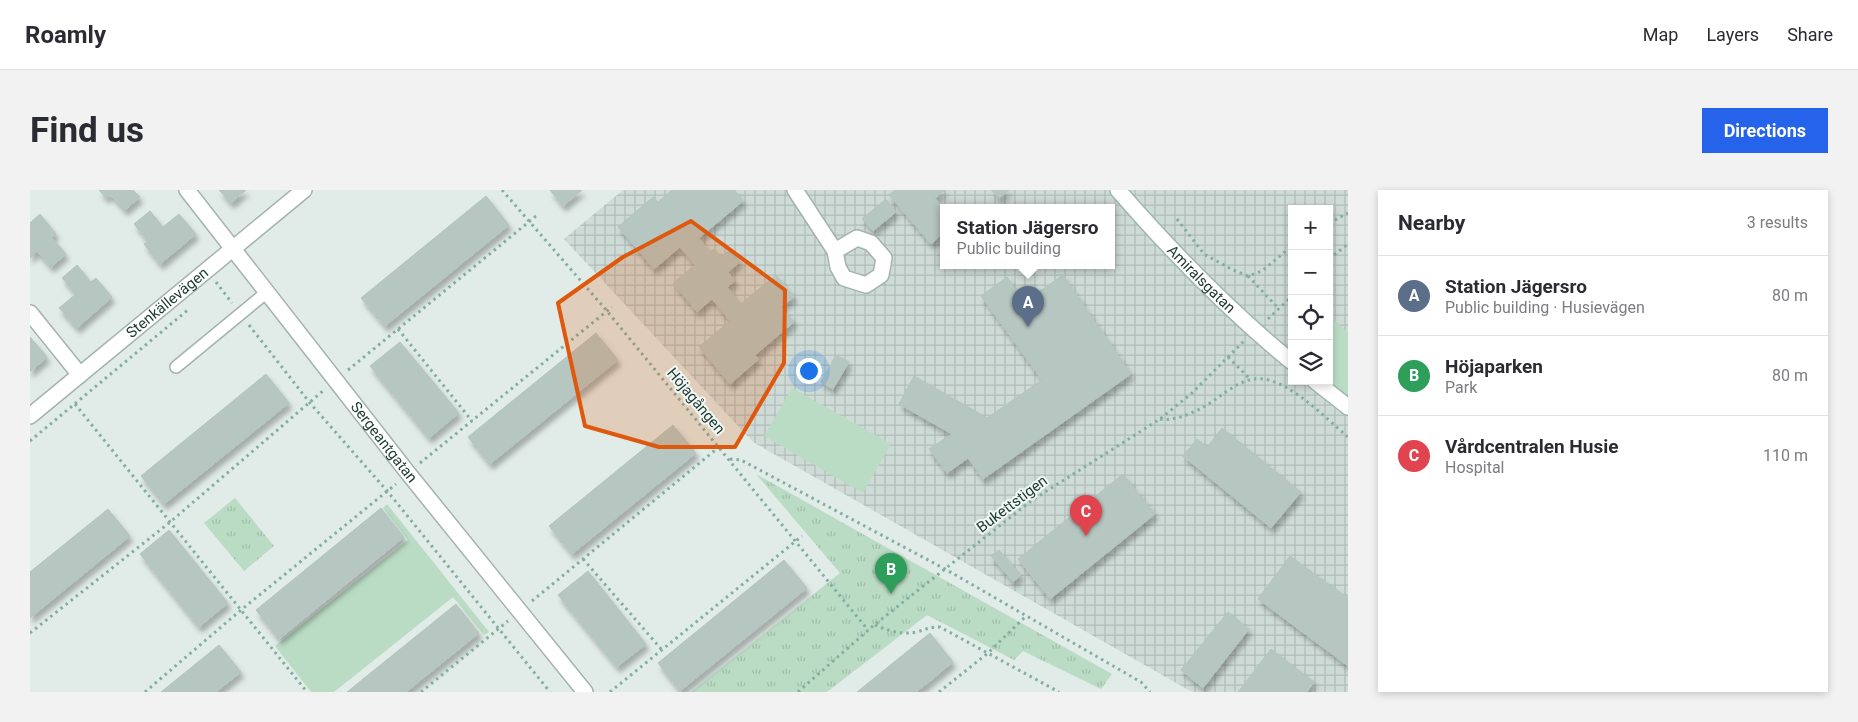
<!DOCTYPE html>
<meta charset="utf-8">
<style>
:root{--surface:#fff;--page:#f2f2f3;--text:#2b2b33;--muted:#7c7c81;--line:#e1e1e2;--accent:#2563eb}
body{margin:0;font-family:Roboto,sans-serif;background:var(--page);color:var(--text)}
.controls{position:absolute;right:15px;top:15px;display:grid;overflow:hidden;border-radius:0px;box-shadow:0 2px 8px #0003}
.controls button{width:45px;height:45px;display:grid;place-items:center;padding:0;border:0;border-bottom:1px solid var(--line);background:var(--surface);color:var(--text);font:25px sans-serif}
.you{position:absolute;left:778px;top:180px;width:18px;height:18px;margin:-12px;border:4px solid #fff;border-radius:50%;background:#1a73e8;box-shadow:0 0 0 8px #1a73e833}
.badge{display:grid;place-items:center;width:32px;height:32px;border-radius:50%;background:var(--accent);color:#fff;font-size:16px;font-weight:700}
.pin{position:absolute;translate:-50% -41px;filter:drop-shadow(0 1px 2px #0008)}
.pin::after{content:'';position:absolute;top:26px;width:18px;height:15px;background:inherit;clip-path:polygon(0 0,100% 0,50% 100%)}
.popup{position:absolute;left:910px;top:14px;width:175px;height:65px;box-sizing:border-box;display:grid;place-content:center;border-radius:0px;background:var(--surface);filter:drop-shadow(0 1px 4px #0005);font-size:16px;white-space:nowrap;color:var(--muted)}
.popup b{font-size:19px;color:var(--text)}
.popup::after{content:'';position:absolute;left:50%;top:100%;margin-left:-10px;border:10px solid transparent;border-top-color:var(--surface)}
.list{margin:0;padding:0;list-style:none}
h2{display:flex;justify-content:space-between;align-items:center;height:65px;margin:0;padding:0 20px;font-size:21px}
h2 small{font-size:16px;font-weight:400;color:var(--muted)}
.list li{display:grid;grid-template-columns:32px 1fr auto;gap:15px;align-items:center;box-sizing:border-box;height:80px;padding:0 20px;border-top:1px solid var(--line)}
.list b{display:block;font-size:19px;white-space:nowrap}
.list p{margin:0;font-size:16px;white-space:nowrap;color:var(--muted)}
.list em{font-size:16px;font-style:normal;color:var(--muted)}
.icon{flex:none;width:28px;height:28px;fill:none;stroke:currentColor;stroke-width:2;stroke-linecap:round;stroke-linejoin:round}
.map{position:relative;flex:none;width:1318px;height:502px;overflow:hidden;border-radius:0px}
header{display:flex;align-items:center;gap:30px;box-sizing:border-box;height:70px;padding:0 25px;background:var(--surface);border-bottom:1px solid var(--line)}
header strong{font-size:24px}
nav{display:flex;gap:28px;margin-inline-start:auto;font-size:18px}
.intro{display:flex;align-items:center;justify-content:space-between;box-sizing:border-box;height:120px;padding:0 30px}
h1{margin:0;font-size:35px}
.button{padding:12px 22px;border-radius:0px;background:var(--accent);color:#fff;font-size:18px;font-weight:700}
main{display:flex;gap:30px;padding:0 30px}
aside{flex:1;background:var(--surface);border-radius:0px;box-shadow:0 2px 8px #0003}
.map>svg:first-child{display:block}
</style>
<header>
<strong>Roamly</strong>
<nav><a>Map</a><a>Layers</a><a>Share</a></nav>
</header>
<div class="intro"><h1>Find us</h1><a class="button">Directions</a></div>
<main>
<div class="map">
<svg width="1318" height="502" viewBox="0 0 1318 502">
<defs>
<pattern id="industrial-grid" width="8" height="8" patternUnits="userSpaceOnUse" patternTransform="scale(1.25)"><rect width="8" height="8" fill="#cfdbd6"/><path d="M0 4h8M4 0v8" fill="none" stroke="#b1bdb8"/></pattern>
<pattern id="park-tufts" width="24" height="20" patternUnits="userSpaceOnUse" patternTransform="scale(1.25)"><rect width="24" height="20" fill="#badcc4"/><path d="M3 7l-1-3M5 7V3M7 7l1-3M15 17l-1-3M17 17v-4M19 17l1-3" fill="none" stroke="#a0bea9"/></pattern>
<filter id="shadow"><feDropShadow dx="3" dy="5.5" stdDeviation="2.5" flood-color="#0004"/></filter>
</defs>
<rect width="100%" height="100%" fill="#e1ebe7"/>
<path fill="url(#industrial-grid)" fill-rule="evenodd" d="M 593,0 L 1318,0 L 1318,502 L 1162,502 L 723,252 L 534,49 ZM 914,18 L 1082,18 L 1082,76 L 914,76 ZM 1262,19 L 1299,19 L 1299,191 L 1262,191 Z"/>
<g fill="#badcc4">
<polygon points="1302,128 1318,143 1318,208 1298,191 1299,131"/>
<polygon points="762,198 861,254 833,303 734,246"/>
<polygon points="357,314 459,442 454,445 423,407 304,502 281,502 245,456 378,350 353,318"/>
</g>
<g fill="url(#park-tufts)">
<polygon points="726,284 1082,484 1071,499 993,461 984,470 897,425 797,502 661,502 810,383"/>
<polygon points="205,308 244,356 214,381 174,333"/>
</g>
<g fill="#b6c6c0" stroke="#b3c5be" filter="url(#shadow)">
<polygon points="69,0 103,0 110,7 95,20 80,4 76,8"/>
<polygon points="189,0 216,0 201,13"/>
<polygon points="520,0 552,0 533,16"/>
<polygon points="642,0 704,0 713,11 669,48 680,62 684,59 691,67 700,60 710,72 698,82 705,91 697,97 711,114 746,85 764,107 751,117 764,132 725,165 729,169 700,194 669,157 700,131 682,109 667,122 643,93 665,75 650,57 624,79 588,37 623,7 628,12"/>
<polygon points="865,0 915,0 905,8 914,19 914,42 901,54 859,5"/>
<polygon points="961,0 979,0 969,8"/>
<polygon points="456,6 479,35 355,136 331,108"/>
<polygon points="856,9 866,22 843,41 832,29"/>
<polygon points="120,21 133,37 149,24 166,44 130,74 114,54 118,51 104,34"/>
<polygon points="10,24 26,44 22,48 36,64 21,77 7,61 0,68 0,33"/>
<polygon points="47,75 61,92 66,88 82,107 47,138 29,118 46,104 32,88"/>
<polygon points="1033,85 1101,184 953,289 938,268 917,283 899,259 922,244 869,214 884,186 957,228 1012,190 951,106 977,87 994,112"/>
<polygon points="566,143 588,170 460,274 438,247"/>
<polygon points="0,147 17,167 0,182"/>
<polygon points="370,152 429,223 399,248 340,176"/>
<polygon points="806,165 819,172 803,199 791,192"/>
<polygon points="236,184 259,213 134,314 111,286"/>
<polygon points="643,235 666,263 542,364 519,336"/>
<polygon points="1192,238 1271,302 1241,338 1153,266 1167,249 1177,257"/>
<polygon points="1093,284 1125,324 1020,409 988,369"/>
<polygon points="351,318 374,347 249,449 226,420"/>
<polygon points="78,319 100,346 0,428 0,382"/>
<polygon points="139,340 198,413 169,437 110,364"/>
<polygon points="969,360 991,385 983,392 961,366"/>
<polygon points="1260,366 1318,408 1318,476 1228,409"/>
<polygon points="754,370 777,398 650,501 628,473"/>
<polygon points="558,381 616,454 587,477 528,405"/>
<polygon points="426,414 449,443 376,502 317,502"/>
<polygon points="1198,422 1219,439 1173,498 1151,480"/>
<polygon points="900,443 923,472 900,491 886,502 827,502"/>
<polygon points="189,455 211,482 186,502 131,502"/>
<polygon points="1241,459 1284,492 1277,502 1208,502"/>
</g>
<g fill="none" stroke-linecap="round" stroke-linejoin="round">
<g stroke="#a4b3ae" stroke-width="14">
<polyline id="lane" points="146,177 237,102"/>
</g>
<g stroke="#a4b3ae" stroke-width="18">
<g id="street">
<path id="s1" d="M 157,0 L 378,283 L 555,502"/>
<polyline points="765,0 805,61 808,77 814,88 836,95 851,85 854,68 841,53 827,48 805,61"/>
<polyline points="0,123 50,185"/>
<path id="s2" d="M 0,226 L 274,0"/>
</g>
</g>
<g stroke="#9fb7af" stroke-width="18">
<g id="secondary">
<path id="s3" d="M 1088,0 C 1142,62 1198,120 1262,172"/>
<polyline points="1285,191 1318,217"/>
</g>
</g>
<g stroke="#82afa2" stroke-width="3" stroke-dasharray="2.5 4" stroke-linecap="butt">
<polyline points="472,0 577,121 838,440"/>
<polyline points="1147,29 1174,64 1201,79 1218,86 1232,81 1262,56"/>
<polyline points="1299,33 1318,23"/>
<polyline points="1299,69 1318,54"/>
<polyline points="1218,86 1249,119"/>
<polyline points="186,92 202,113"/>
<polyline points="1238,129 1262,106"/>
<polyline points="219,135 280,213 358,302 520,502"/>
<polyline points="368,139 442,231"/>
<polyline points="1198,167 1220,189"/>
<polyline points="318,180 506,26"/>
<polyline points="45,214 277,502"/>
<path d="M 1130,229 C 1145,231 1156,225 1170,219 C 1186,211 1201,195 1219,190 C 1251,180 1295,228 1318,247"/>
<polyline points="0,251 159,119"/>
<polyline points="700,269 711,270 915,379 1111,492 1120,502"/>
<polyline points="390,273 582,117"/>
<polyline points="553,369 632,460"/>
<polyline points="502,411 689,257"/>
<path d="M 845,435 C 859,441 872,445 887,442 C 896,439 901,437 910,437 L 1029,502"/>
<polyline points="0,443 139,333 294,200"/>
<polyline points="115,502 211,420 366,294"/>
<polyline points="391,502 478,431"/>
<polyline points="580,502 772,346"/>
<polyline points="768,502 844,435 1001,311 1130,229 1162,203 1214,151"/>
<polyline points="909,502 958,463 996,426"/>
</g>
<use href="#lane" stroke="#fff" stroke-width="11"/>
<use href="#street" stroke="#fff" stroke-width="15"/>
<use href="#secondary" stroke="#fff" stroke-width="15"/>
</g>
<path fill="#de580e" fill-opacity="0.2" stroke="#de580e" stroke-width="4" stroke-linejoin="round" d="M 661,31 L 755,100 L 754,173 L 705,257 L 629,257 L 555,236 L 528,113 L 593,67 Z"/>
<g text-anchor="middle" stroke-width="4" stroke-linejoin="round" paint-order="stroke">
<g font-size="15" fill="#213c35" stroke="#f1f8f5">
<text dy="5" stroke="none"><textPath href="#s3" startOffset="122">Amiralsgatan</textPath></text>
<text dy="5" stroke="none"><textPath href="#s2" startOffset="178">Stenkällevägen</textPath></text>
<text transform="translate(666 211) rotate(50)" y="5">Höjagången</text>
<text dy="5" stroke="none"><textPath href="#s1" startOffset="320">Sergeantgatan</textPath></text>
<text transform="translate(982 314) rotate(-37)" y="5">Bukettstigen</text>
</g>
</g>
</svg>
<div class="controls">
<button>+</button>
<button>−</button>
<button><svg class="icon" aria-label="locate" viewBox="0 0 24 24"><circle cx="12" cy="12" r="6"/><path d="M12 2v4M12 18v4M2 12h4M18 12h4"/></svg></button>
<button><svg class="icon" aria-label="layers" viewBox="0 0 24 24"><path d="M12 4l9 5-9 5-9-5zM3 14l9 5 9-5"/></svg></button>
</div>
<div class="you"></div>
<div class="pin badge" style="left:998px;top:137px;background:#5c6f8a">A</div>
<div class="popup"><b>Station Jägersro</b>Public building</div>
<div class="pin badge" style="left:861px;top:404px;background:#2e9e5b">B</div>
<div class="pin badge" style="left:1056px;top:346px;background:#e0444e">C</div>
</div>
<aside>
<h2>Nearby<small>3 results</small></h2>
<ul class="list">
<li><span class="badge" style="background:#5c6f8a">A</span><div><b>Station Jägersro</b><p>Public building · Husievägen</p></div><em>80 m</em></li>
<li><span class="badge" style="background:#2e9e5b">B</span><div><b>Höjaparken</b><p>Park</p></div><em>80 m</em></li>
<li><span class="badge" style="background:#e0444e">C</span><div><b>Vårdcentralen Husie</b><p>Hospital</p></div><em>110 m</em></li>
</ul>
</aside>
</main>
